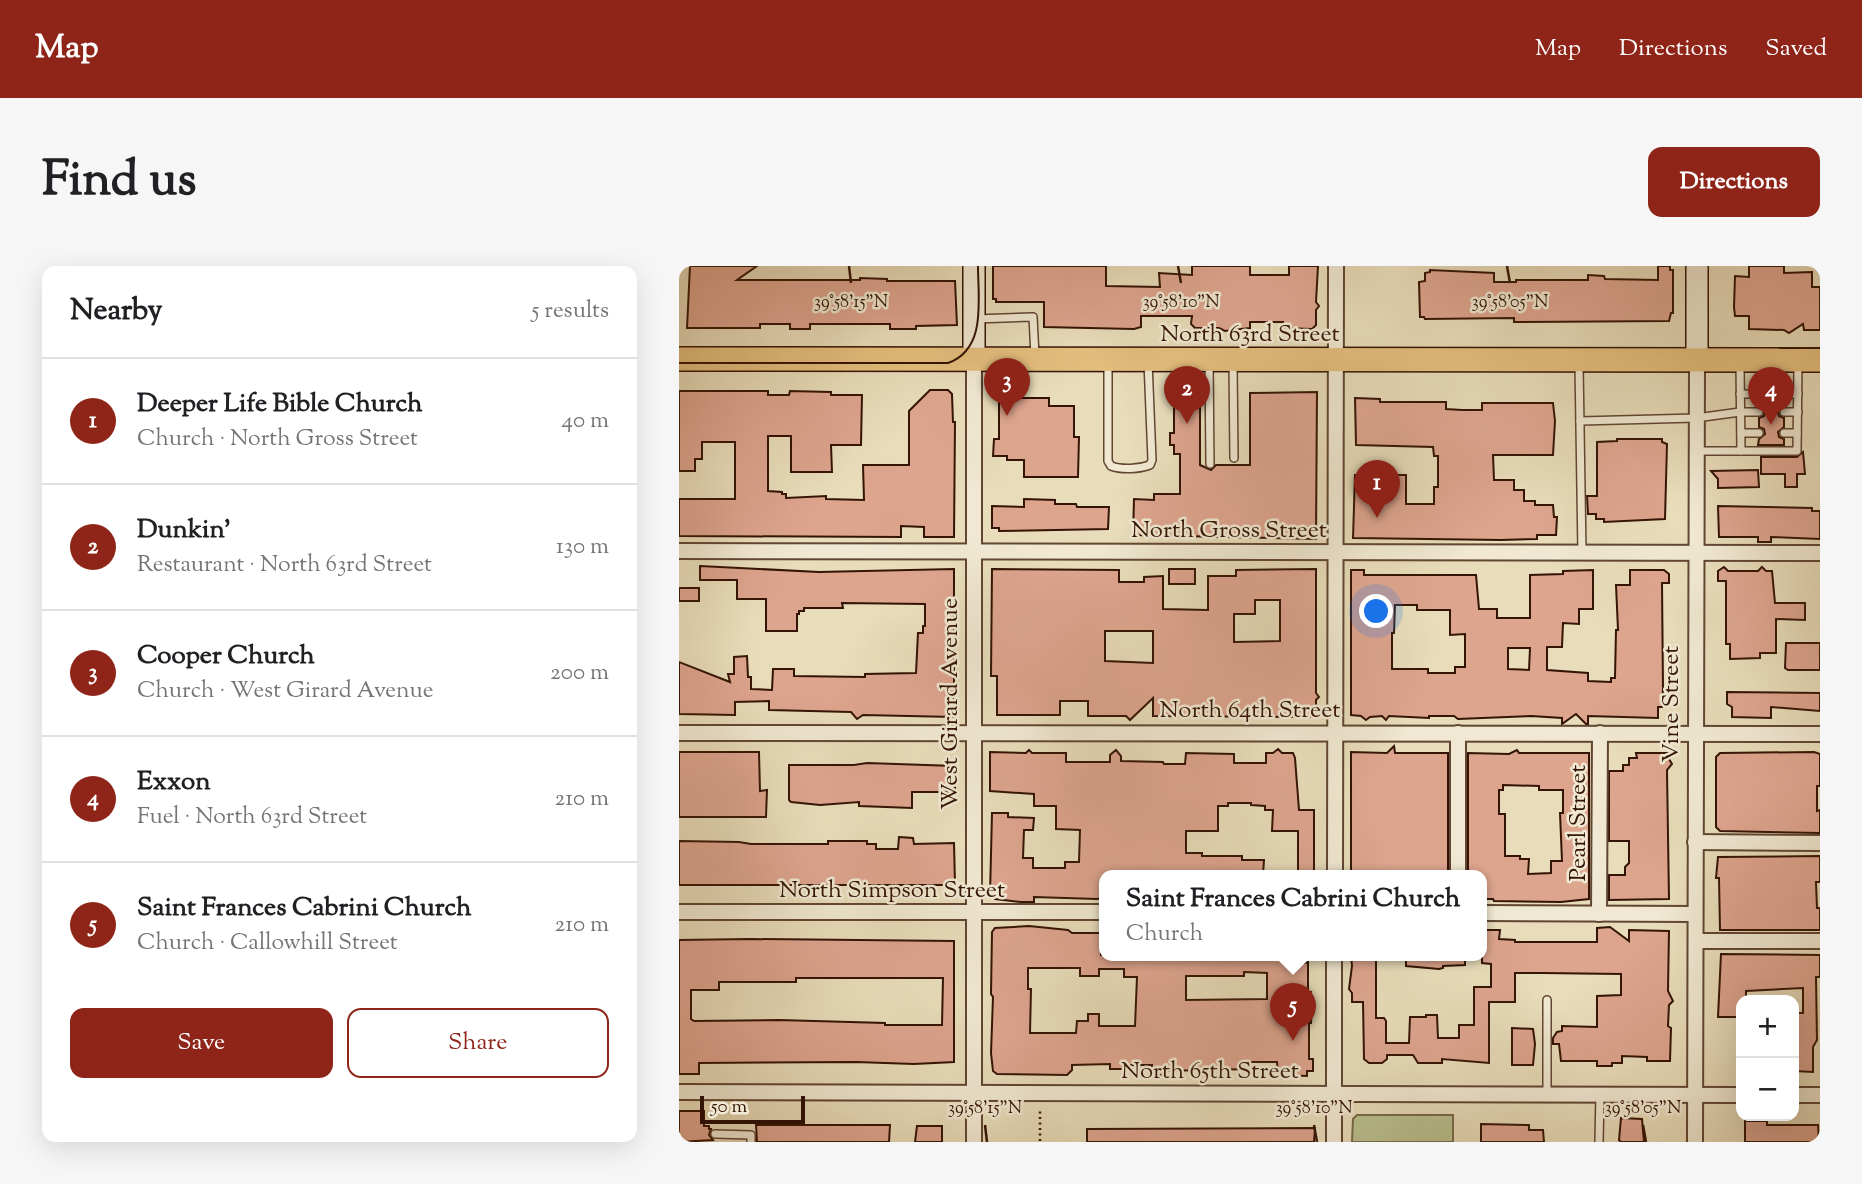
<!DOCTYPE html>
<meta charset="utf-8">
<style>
:root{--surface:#fff;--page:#f6f6f6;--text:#202124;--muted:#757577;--line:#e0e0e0;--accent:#8f2418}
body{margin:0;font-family:"Sorts Mill Goudy",serif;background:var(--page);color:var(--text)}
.controls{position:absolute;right:21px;bottom:21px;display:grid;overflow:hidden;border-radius:14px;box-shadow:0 7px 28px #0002}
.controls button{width:63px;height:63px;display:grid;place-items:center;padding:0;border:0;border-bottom:2px solid var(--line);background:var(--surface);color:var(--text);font:35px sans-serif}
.scale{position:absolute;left:21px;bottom:18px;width:105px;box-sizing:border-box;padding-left:7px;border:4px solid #341404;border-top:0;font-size:19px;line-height:24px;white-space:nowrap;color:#341404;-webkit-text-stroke:5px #f0e8d2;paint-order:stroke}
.you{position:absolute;left:698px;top:346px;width:24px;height:24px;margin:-18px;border:5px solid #fff;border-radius:50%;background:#1a73e8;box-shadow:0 0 0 10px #1a73e833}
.badge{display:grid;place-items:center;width:46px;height:46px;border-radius:50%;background:var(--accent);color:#fff;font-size:23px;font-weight:700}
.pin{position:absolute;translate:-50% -58px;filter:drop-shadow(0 2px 4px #0008)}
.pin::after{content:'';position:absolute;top:37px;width:24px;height:21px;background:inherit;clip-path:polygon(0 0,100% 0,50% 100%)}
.popup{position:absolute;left:420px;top:604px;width:388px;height:91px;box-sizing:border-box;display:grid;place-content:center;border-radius:14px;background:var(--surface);filter:drop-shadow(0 2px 5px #0005);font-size:23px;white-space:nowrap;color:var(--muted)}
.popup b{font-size:26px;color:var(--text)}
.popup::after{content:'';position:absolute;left:50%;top:100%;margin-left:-14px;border:14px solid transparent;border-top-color:var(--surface)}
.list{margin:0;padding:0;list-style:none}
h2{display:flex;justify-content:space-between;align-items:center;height:91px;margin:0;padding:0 28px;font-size:30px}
h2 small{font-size:23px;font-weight:400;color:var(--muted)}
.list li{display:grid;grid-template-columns:46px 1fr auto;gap:21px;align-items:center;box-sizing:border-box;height:126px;padding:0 28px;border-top:2px solid var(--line)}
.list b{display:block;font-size:26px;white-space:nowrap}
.list p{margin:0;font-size:23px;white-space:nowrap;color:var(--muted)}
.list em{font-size:23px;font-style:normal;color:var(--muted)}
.actions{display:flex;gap:14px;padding:21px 28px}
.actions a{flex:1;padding:16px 0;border:2px solid var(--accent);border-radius:14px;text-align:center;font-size:24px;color:var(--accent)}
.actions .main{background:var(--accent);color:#fff}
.map{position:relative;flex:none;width:1141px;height:876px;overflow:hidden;border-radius:14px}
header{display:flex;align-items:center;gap:42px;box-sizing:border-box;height:98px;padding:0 35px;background:var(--accent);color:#fff}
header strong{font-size:33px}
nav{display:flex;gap:38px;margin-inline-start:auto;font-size:24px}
.intro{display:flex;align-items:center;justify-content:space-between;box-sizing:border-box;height:168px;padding:0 42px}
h1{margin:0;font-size:49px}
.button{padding:18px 32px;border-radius:14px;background:var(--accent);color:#fff;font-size:24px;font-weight:700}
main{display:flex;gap:42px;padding:0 42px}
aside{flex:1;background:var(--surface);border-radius:14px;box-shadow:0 7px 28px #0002}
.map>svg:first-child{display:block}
</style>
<header>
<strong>Map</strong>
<nav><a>Map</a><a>Directions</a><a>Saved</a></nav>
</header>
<div class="intro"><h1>Find us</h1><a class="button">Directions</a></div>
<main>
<aside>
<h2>Nearby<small>5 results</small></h2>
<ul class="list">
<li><span class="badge">1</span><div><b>Deeper Life Bible Church</b><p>Church · North Gross Street</p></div><em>40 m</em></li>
<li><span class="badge">2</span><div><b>Dunkin'</b><p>Restaurant · North 63rd Street</p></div><em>130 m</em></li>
<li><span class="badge">3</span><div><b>Cooper Church</b><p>Church · West Girard Avenue</p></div><em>200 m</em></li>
<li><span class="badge">4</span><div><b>Exxon</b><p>Fuel · North 63rd Street</p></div><em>210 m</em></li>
<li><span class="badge">5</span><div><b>Saint Frances Cabrini Church</b><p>Church · Callowhill Street</p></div><em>210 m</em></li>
</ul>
<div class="actions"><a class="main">Save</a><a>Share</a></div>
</aside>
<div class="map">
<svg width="1141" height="876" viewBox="0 0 1141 876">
<rect width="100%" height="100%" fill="#e8dcba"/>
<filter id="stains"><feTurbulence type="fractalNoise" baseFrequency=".00286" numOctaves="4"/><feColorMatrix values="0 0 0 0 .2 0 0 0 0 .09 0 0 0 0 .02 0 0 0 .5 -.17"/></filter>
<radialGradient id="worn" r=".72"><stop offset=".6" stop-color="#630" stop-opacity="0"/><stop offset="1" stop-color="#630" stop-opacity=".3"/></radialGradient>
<polygon fill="#b9bf8e" stroke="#766a49" stroke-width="2" points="678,849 774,849 774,876 673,876 674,853"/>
<g fill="#dda48e" stroke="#341404" stroke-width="2" fill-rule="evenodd">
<polygon points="11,0 78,0 58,14 181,14 181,12 208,13 208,15 276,15 278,59 237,60 237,63 211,63 211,58 131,58 131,63 111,63 111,58 81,58 81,62 8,62"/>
<polygon points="314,0 427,0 427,20 481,21 480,7 513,9 513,0 571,0 571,9 610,9 610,0 639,0 637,36 640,40 637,44 637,59 633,63 604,62 604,56 571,56 571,62 546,65 540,62 516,62 512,58 513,50 462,50 462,61 455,63 365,61 365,36 317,36 317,33 314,33"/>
<polygon points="979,0 991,0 991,4 994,4 994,47 992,47 990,55 835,56 835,52 746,53 745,51 741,51 740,16 746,15 746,7 751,6 751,4 815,7 815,16 837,16 837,14 909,14 909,9 925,10 926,13 979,14"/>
<polygon points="1070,0 1105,0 1105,7 1133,6 1133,21 1141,21 1141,64 1125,64 1124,58 1110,67 1105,64 1070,63 1070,50 1056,50 1055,41 1056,10 1070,11"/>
<polygon points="251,124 269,124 273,128 274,156 276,156 275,271 245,271 245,261 222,260 222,271 0,270 0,233 56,233 56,176 23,176 23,193 16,193 16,205 0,205 0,125 89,125 89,129 110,129 111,125 152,126 152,129 183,129 182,179 152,179 153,206 112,206 112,170 89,170 89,225 103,226 103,228 107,228 107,232 147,230 147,233 185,234 184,199 230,199 230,145"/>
<polygon points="638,126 637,273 454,269 455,233 475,234 475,228 501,228 501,188 495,188 495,179 491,179 491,167 495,167 495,139 521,139 521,199 532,204 537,199 571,199 571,127"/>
<polygon points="320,132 370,132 370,140 395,140 395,171 400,171 399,211 345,211 345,194 328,194 328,190 314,190 315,173 320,173"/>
<polygon points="676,132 701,133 701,136 767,136 767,143 783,144 803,144 803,137 874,137 876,155 874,189 814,189 815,214 835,214 835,224 845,224 845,235 856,235 856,239 874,239 875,251 878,251 877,269 858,269 858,273 822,274 674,272 676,209 727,209 727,238 755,238 755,221 759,221 759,190 755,190 754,181 677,179"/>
<polygon points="1080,134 1105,134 1105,140 1099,145 1100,150 1105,152 1105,161 1099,166 1100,171 1105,173 1105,179 1079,179 1080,173 1086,168 1085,163 1080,161 1080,152 1085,150 1086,145 1080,140"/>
<polygon points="938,173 983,173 983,176 988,178 986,253 925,256 925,253 917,253 917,248 909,248 908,230 918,230 918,176 938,175"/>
<polygon points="1124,186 1126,208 1118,208 1118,221 1106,221 1106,208 1082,208 1082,191 1118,191"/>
<polygon points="1079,204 1080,221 1039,222 1039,213 1032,205"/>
<polygon points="345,233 376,234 376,238 397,238 398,241 430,241 429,263 320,265 320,262 313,262 313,240 345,241"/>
<polygon points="1039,240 1133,242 1133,245 1141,245 1141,273 1092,271 1092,276 1079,276 1079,271 1040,271"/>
<polygon points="21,300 140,306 275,303 275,451 184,449 178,453 172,446 90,444 90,435 56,436 56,449 0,448 0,396 51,416 49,408 55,408 55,391 68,390 69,411 72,411 72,423 93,424 94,403 115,403 115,410 186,411 186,408 237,407 239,367 244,367 244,360 246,360 246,338 163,337 164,342 125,342 125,345 120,345 120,348 118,348 118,365 87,365 87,333 58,333 58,314 21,314"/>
<polygon points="1045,301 1049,305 1079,305 1083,301 1087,305 1093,305 1096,337 1126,337 1126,354 1097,353 1097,387 1081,387 1081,392 1051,393 1051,378 1047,378 1047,315 1039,315 1039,305"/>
<path d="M 313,303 L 440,304 L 440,316 L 465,316 L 465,311 L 484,310 L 484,343 L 529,344 L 529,310 L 557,310 L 557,304 L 637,303 L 637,427 L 640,431 L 637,434 L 637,451 L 474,450 L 474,432 L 451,454 L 447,450 L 409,450 L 409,435 L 381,435 L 381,449 L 318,449 L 318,410 L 312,410 ZM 576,334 L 601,334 L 601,375 L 555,376 L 555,348 L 576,348 ZM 426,365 L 474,365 L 474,397 L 426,395 Z"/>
<rect x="490" y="303" width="26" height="15"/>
<path d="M 672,304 L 685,304 L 685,309 L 797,309 L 800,343 L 818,343 L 818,352 L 851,352 L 851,309 L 884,308 L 884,305 L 914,304 L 914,343 L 900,343 L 900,358 L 884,357 L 883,381 L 868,381 L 868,404 L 909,407 L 909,415 L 932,416 L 932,412 L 936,412 L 937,364 L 939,364 L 937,319 L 951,319 L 951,304 L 985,304 L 990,308 L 990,317 L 983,317 L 984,423 L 983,441 L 979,441 L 979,452 L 909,450 L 909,458 L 907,458 L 897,448 L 883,458 L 883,452 L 852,450 L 779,453 L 775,450 L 750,450 L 750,452 L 710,450 L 707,454 L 703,450 L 691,451 L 687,454 L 682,450 L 672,449 ZM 716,339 L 738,339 L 738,344 L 771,344 L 771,369 L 786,368 L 786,401 L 776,401 L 776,407 L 749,407 L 749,403 L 713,403 L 713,367 L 715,367 ZM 829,382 L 851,382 L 850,404 L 829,403 Z"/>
<rect x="0" y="322" width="20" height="13"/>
<polygon points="1107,377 1141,377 1141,404 1109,404 1106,402"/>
<polygon points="1048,426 1141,427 1141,445 1092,441 1092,452 1053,451 1053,441 1048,438"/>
<polygon points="715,480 716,487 769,487 769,609 672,609 672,486 708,487"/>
<polygon points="599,483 603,487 614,487 616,492 620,544 635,544 635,609 619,609 619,565 593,565 594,544 586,544 586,540 572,539 572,537 549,537 549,540 539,540 539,565 507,565 507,587 523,587 523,590 563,590 563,594 585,594 584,609 425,609 425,632 418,633 355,631 355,636 342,636 316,633 311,629 313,547 329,547 329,551 355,552 354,564 345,564 344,592 354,592 354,602 386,602 386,596 400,596 401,564 377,563 377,540 355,540 355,528 311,525 311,486 347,487 350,484 353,487 387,487 387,496 431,496 431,489 437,484 442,490 442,495 484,496 485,498 506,498 507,487 555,488 555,497 587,497 587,487 594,487"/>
<path d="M 838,484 L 840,487 L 910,487 L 910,633 L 882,636 L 815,635 L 814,633 L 803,633 L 803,609 L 789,609 L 789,487 L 830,488 ZM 824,519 L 860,520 L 860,524 L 884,524 L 884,547 L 881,547 L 883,595 L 872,595 L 872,607 L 849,608 L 850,593 L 841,593 L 841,590 L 826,590 L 826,548 L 820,548 L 820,524 L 824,524 Z"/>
<polygon points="0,486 80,486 81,525 88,524 87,551 0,551"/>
<polygon points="1135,486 1141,488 1141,520 1138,520 1138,545 1141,544 1141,567 1041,565 1037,561 1037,491 1041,487"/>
<polygon points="957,487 990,487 990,493 993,498 988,504 990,633 930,634 930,609 946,609 946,601 950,597 950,575 930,575 930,505 944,505 944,499 950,499 950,492 958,492"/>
<polygon points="188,497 276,500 276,526 233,526 233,542 180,540 180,536 141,539 112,536 110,534 110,499 175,499"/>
<polygon points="220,571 234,572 235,578 275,577 276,619 0,619 0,575 60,576 72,578 149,578 149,575 188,575 188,578 197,578 197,583 219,583"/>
<polygon points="1141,590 1141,616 1137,616 1138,642 1141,642 1141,664 1041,664 1040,612 1037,612 1039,591"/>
<path d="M 350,660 L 389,664 L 393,667 L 422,667 L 422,689 L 625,689 L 625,697 L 629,696 L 629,726 L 632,726 L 631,736 L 633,736 L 632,757 L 630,757 L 630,793 L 634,793 L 634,805 L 628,805 L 628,810 L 599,809 L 598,796 L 570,796 L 570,803 L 484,805 L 484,809 L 473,809 L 473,799 L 451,799 L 451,803 L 431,803 L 431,798 L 393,799 L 393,804 L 388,809 L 318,808 L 314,805 L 312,787 L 314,731 L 312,728 L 313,666 L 316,662 ZM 349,702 L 401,702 L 401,710 L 420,710 L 420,703 L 445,703 L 445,711 L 458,711 L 456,760 L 420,760 L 420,748 L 409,748 L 409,755 L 398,755 L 397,767 L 351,767 L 352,723 L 349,723 ZM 565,706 L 588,707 L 588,733 L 507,734 L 507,710 L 565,710 Z"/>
<polygon points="931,661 950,675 950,664 990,665 989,725 994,735 990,739 989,760 992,762 991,795 968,795 968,791 943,790 943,797 933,797 933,800 918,800 918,795 882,795 880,778 874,778 874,772 878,766 883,765 883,760 918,761 918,730 942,729 942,708 863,707 836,707 836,736 810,736 810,797 763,793 763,797 739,797 734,789 708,789 708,793 703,797 690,797 685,793 684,736 673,736 673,727 670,723 673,700 672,689 697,689 697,752 705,752 707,755 707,777 730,777 731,751 747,751 747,749 758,749 759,772 780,772 780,759 795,759 795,721 812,721 812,698 803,697 803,664 821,664 820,673 836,674 836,676 918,676 918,662"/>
<path d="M 71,673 L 275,675 L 275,796 L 235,798 L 177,796 L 20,797 L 20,808 L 0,808 L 0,674 ZM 117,712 L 264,712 L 263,759 L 206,759 L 206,757 L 100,754 L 15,755 L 12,753 L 12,724 L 40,724 L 40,716 L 117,716 Z"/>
<polygon points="1042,688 1141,689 1141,711 1137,711 1138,774 1134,781 1134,806 1115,805 1115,747 1124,747 1124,722 1067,725 1067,734 1062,734 1062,751 1039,751"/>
<polygon points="727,689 786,689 786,699 764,700 764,702 760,703 727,700"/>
<polygon points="833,762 854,763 856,778 854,799 833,799"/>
<polygon points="0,845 25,845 25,860 30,860 30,863 32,863 30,869 34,874 0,876"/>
<polygon points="942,852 963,853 965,876 942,876 940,874"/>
<polygon points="1066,855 1088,855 1088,859 1139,859 1140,876 1066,876"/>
<polygon points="802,858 850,859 850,864 864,864 865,876 802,876"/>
<polygon points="77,859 211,859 210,876 78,876"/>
<polygon points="238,860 263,860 263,876 236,876"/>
<polygon points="636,862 635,876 408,876 408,863"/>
</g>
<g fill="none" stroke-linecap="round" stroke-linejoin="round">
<g stroke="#614632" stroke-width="10">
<g id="lane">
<polyline points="296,53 354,51 356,90"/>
<path d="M 429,97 L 429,195 L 432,200 C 443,204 460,203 471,199 L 473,194 L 469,96"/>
<polyline points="530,97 531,198"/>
<polyline points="554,97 555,192"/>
<polyline points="900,98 903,287"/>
<polyline points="1061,98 1062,185"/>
<polyline points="1061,128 1119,128"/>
<polyline points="1105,146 1119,146"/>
<polyline points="901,155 1017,152 1061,146 1080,146"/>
<polyline points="1062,167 1080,167"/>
<polyline points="1105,167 1118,167"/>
<polyline points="1018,185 1118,185 1119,97"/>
<polyline points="868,828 868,734"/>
<polyline points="36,868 72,869 72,876"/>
<polyline points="920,876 921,828"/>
</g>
</g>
<g stroke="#614632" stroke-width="18">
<g id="street">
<polyline points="0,285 1141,287"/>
<polyline points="0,467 1141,468"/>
<polyline points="1016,576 1141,577"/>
<polyline points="656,609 657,0"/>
<polyline points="779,609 779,467"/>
<polyline points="0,646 425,646"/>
<polyline points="803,647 1016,648"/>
<polyline points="920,648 921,467"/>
<polyline points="1017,675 1141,675"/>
<polyline points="0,826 1062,829"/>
<polyline points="1115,829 1141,829"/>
<polyline points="295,876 295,92"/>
<polyline points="655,876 655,689"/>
<polyline points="1016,876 1018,94"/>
</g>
</g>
<g stroke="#341404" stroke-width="24">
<g id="secondary">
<polyline points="295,0 295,92"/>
<polyline points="1018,94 1018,0"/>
</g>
</g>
<g stroke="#341404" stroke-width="26">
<polyline id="primary" points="0,93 1141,94"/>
</g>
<polyline stroke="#341404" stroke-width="2.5" stroke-dasharray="2 3.5" stroke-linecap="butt" points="361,875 361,843"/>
<use href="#lane" stroke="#f0e8d2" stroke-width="7"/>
<use href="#street" stroke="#f0e8d2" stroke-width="14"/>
<use href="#secondary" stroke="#f0e8d2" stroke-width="21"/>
<use href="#primary" stroke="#e4be7d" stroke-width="23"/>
<path stroke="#341404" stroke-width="2" d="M 0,97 L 269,97 C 308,83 299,34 299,0"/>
</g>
<path fill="none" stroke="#341404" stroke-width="2.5" d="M 170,0 L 172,17M 499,0 L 502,17M 828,0 L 831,17M 306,859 L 308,876M 635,859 L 638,876M 964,859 L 967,876"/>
<g text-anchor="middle" stroke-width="5" stroke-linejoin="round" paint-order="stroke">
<g font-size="24" fill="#341404" stroke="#f0e8d2">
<text x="571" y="75">North 63rd Street</text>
<text x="550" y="271">North Gross Street</text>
<text transform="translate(270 438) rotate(-90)" y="8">West Girard Avenue</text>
<text transform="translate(991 438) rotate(-90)" y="8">Vine Street</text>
<text x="571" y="451">North 64th Street</text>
<text transform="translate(898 557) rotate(-90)" y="8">Pearl Street</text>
<text x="213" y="631">North Simpson Street</text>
<text x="531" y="812">North 65th Street</text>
</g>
</g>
<g font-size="18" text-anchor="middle" fill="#341404" stroke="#f0e8d2" stroke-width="5" stroke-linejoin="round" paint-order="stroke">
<text x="172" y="41">39°58'15"N</text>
<text x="502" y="41">39°58'10"N</text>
<text x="831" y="41">39°58'05"N</text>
<text x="306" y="847">39°58'15"N</text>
<text x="635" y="847">39°58'10"N</text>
<text x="964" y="847">39°58'05"N</text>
</g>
<rect width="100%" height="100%" filter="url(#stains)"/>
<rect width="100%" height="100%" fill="url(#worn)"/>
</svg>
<div class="controls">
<button>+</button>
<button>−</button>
</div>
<div class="scale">50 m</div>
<div class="you"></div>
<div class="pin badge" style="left:698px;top:252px">1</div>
<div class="pin badge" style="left:508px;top:158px">2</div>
<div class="pin badge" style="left:328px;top:150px">3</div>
<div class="pin badge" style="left:1092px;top:159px">4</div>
<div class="pin badge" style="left:614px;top:775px">5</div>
<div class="popup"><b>Saint Frances Cabrini Church</b>Church</div>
</div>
</main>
